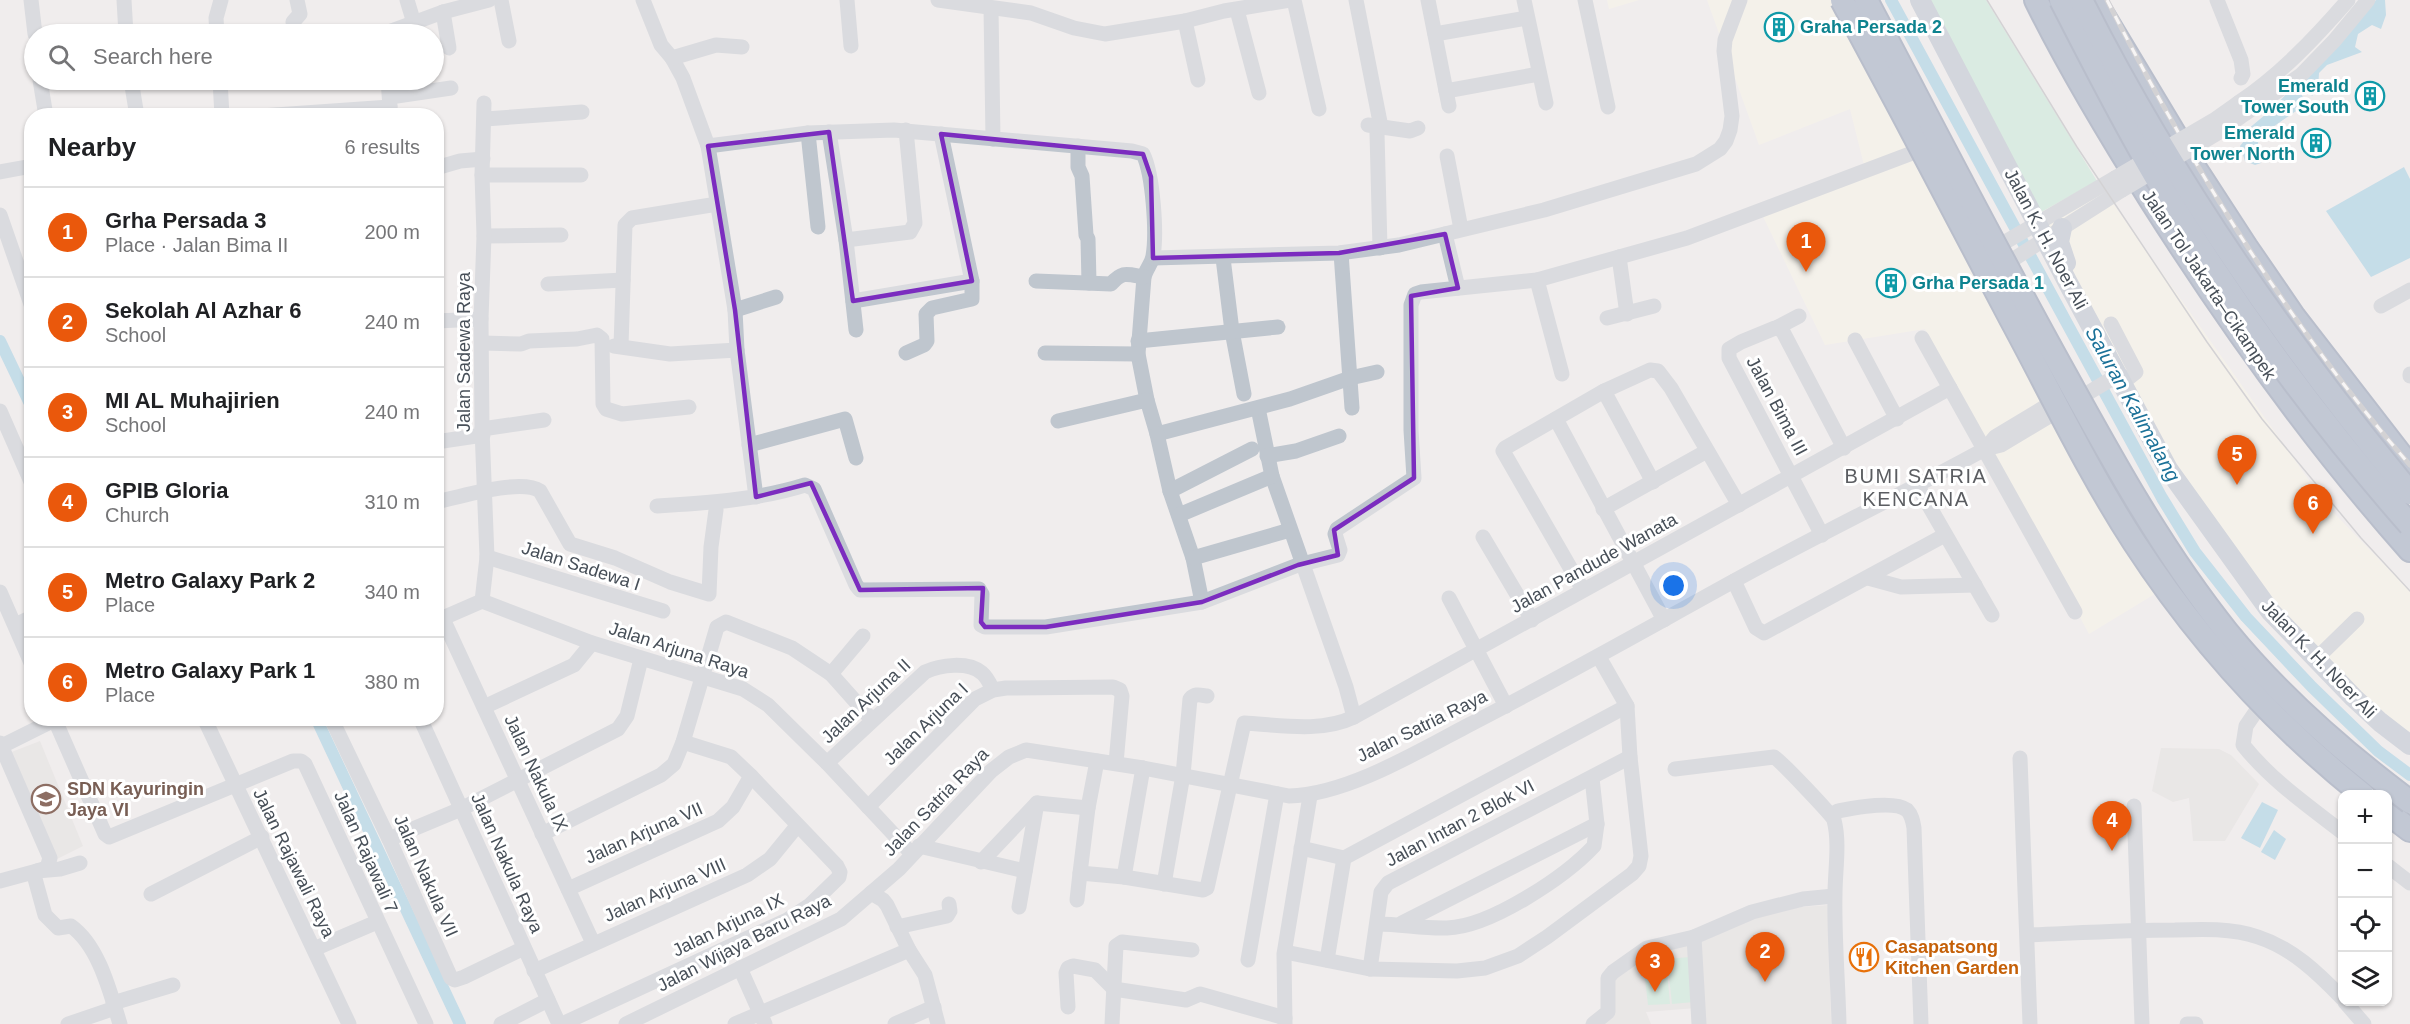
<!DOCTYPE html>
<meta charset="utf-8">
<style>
:root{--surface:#fff;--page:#f2f2f2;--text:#202124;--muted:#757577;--line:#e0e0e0;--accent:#ea580c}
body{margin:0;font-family:Arial,sans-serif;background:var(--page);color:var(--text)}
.controls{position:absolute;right:18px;bottom:18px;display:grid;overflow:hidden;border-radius:12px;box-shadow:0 2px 4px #0004}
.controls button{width:54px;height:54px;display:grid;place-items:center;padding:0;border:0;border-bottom:2px solid var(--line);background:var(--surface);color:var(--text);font:30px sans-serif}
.you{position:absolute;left:1674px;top:586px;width:21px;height:21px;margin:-15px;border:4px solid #fff;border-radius:50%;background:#1a73e8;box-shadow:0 0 0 9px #1a73e833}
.badge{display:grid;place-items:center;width:39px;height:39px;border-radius:50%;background:var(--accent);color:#fff;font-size:20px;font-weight:700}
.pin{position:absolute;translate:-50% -50px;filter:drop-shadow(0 2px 3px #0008)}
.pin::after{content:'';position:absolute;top:32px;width:21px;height:18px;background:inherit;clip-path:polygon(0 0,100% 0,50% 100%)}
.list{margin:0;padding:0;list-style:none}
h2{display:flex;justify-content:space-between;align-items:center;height:78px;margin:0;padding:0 24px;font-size:26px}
h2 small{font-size:20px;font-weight:400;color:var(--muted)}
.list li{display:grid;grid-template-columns:39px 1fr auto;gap:18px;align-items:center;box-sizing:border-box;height:90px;padding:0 24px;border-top:2px solid var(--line)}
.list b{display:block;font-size:22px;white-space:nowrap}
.list p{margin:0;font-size:20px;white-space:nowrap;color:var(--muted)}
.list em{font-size:20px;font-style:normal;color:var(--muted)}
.icon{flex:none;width:33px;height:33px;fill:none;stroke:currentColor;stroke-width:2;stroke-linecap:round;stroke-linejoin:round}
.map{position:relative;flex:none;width:2410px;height:1024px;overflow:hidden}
.search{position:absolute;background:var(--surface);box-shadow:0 2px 4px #0004;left:24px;top:24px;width:420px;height:66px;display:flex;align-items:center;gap:15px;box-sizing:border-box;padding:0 21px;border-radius:33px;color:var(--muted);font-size:22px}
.panel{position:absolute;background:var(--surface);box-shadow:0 2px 4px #0004;left:24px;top:108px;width:420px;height:618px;border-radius:24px}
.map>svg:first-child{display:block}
</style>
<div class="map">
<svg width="2410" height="1024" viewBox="0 0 2410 1024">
<rect width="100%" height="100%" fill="#f0eded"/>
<g fill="#f9f6e7">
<polygon points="1607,0 1639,0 1609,9"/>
<polygon points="1707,0 1833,0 2163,589 2089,634 1925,329 1825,345 1757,204 1866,173 1850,109 1759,145"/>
<polygon points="2097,181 2328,507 2410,591 2410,731 2402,739 2272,609 2168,469 2034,216"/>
</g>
<g fill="#e1dfde">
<polygon points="40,741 83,846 55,860 9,753"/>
<polygon points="2161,748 2219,749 2231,755 2259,784 2225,841 2193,841 2189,798 2173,802 2152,791"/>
<polygon points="1829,905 1831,1024 1706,1024 1697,942 1746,919 1801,907"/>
<polygon points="1692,942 1696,1008 1646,1012 1651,1024 1599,1024 1615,1015 1614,976 1648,951"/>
</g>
<g fill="#bfe9d4">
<polygon points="1927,0 1986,0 2097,181 2034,216"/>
<polygon points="1690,957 1694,1002 1672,1004 1667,959"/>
<polygon points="1666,959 1670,1004 1648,1005 1643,961"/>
</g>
<g fill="#91c9e2">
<polygon points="2376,0 2385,0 2386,15 2381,29 2372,25 2358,34 2355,47 2362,52 2327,65 2319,73 2318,89 2312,96 2308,88 2300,91 2306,104 2260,136 2256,150 2261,163 2255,165 2245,161 2240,146 2248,136 2247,130 2272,109"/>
<polygon points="2404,167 2410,179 2410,258 2371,277 2326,211"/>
<polygon points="2262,802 2278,810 2260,848 2241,838"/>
<polygon points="2274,830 2286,839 2275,860 2261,852"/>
</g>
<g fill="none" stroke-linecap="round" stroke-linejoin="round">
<g stroke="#91c9e2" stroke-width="12">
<polyline points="1891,0 2162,498 2195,552 2246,617 2312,687 2378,751 2410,775"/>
<polyline points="0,341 32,408"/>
<polyline points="316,718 460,1024"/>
</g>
<g stroke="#7586a3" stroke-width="26">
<g id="highway">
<path d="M 2036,0 C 2070,69 2110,135 2151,200 C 2229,323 2313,441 2410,550"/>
<polyline points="2094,0 2196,170 2246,247 2294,317 2410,467"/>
<polyline points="2388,813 2410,830"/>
</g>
</g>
<g stroke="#bfc6ce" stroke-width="15">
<polyline points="31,0 35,34"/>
<polyline points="124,0 126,34"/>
<polyline points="407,0 414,23"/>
<polyline points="501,0 509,41"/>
<polyline points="643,0 661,45 672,58 683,78 708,146 735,310 737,350 756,497"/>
<polyline points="847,0 851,46"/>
<polyline points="938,0 1031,13 1074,28 1105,34 1185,21 1224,11 1290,0"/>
<polyline points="1294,0 1319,109"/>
<polyline points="1356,0 1381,127 1377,133 1380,248"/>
<polyline points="1428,0 1449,106"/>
<polyline points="1524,0 1546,103"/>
<polyline points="1585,0 1608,107"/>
<polyline points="2217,0 2241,60 2243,74 2241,78"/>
<polyline points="991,8 993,139"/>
<polyline points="1237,10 1259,93"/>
<polyline points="443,12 449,48"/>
<polyline points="1185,21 1198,80"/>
<polyline points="217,34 216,18 221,0"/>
<polyline points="296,34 293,22 300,14 297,0"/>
<polyline points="383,34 443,12 489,0"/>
<polyline points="1435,34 1527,18"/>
<polyline points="672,58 716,45 742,47"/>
<polyline points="40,80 46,116"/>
<polyline points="131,80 137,116"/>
<polyline points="220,80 222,116"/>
<polyline points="388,80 390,107"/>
<polyline points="1446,91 1539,74"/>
<polyline points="390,97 451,88"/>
<path d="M 2238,103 C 2280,75 2315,38 2348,0"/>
<polyline points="2246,113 2301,75 2334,41 2368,0"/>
<polyline points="261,116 390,107"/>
<polyline points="485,119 582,112"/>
<polyline points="1368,125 1410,131 1418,128"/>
<polyline points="829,132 846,240 856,330"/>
<polyline points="808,133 818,227"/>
<path d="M 708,146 L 808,133 L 894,130 L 1132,151 L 1143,154 C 1153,174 1157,233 1153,256 C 1152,263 1146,269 1144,277 L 1138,354 L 1147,400"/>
<polyline points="1078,146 1078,167 1082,176 1086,235 1088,239 1089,283"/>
<polyline points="1447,156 1461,229"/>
<polyline points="436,168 460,161 483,159"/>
<polyline points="0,172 32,166"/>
<polyline points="482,175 581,175"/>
<polyline points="0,215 32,307"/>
<polyline points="1445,234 1458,288"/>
<polyline points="484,236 561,235"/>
<polyline points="846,240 910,232 915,223 906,130"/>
<polyline points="1988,252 2115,178"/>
<polyline points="1341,253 1352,408"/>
<polyline points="1619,257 1627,314"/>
<polyline points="1153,258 1339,253 1399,245 1544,210 1696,164 1720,149 1726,141 1730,130 1732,116 1724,51 1725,40 1740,0"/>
<polyline points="1223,258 1232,331 1244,394"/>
<polyline points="1998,269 2122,190"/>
<polyline points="1537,280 1562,374"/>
<path d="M 1036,281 L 1111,284 C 1123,271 1126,274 1144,277"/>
<polyline points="548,284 623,280"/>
<polyline points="853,301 972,281"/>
<polyline points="2381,306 2410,290"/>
<polyline points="735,310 776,297"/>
<polyline points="1607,318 1654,306"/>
<polyline points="436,321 481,319"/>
<polyline points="2111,324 2136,372 2122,383"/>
<polyline points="1778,327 1799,316"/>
<polyline points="1922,338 2075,612"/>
<polyline points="1855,340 1897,419"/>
<polyline points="1138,341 1278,327"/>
<polyline points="482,343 521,344 529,341 577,339 597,335 602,339 603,404 606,409 622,414 689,407"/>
<polyline points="614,346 670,354 737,350"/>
<polyline points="621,346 625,225 632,218 717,204"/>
<polyline points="906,353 924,345 927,341 926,314 932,308 972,299 972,281 941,134"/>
<polyline points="1045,353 1138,354"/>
<polyline points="2410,374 2410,376"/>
<polyline points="1604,391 1653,482"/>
<polyline points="1258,408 1272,476 1346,687 1354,717"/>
<polyline points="0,411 32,484"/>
<polyline points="1556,419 1664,620"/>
<polyline points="1058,421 1147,400 1157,434 1290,399 1350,378 1377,372"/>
<polyline points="482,429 544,420"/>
<polyline points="1157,434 1170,491 1193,558 1202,602"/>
<polyline points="436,442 483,435"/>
<polyline points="749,445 845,419 856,458"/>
<polyline points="1985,449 1995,437 2043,408"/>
<polyline points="1267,456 1296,451 1339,436"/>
<polyline points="1917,485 1992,615"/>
<polyline points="1170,491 1252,449"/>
<path d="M 436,502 C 459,497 521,478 540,491 L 570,544 L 615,558 L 670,582 L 709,594 L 711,547 L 716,510"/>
<path d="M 657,506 C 707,503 757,500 805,485 L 814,489 L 856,585 L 860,590 L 979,589 L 982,594 L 981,625 L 985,627 L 1046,627 L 1202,602 L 1298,565 L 1338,555 L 1340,550 L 1335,534 L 1337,529 L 1414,478 L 1411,430 L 1411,305 L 1415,294 L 1421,292 L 1537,280 L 1687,238 L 1915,152"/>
<polyline points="1603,509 1707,451"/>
<polyline points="1179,515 1272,476"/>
<polyline points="1822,535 1729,358 1729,349 1741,342 1775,328 1782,330 1844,448"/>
<polyline points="1483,537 1532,620"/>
<polyline points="487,557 663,611"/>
<polyline points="1193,558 1290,530"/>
<polyline points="1868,578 1901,587 1975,585"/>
<polyline points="1734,581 1756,628 1764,633 1945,535"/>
<polyline points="1583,590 1503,451 1505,448 1604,391 1650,370 1658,371 1671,388 1739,505"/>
<polyline points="0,592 32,665"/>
<polyline points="1449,598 1506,706"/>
<polyline points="482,601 592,643 743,689 768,705 827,763 912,854"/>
<polyline points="482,601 487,557 482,429 481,319 484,236 482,175 484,103"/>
<polyline points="443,619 593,943"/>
<polyline points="436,621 482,601"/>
<polyline points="15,625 32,617"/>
<polyline points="2315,660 2357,619"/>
<polyline points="831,674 863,636"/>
<polyline points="484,707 574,665 592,643"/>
<path d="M 2259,707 L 2246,726 L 2243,745 C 2271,780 2307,805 2342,832"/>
<polyline points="54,718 105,834 109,837 293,761 301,761 305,764 426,1024"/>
<polyline points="204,718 349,1024"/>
<polyline points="331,718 389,839 451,978 455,980 464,977 524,948"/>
<polyline points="420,718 559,1024"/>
<path d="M 0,743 L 50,858 L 47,868 L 37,871 L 34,875 L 45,915 L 58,928 L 71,926 C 99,946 110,992 120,1024"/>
<polyline points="0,747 58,718"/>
<polyline points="2020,758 2030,1024"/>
<path d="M 1097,761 L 1088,808 L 1080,873 L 1124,877 L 1203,890 L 1207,888 L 1244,723 C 1279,725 1321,733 1354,717 L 1950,388"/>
<path d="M 827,763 L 925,672 C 940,665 968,661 982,673 C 987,677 990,684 993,690"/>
<path d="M 1675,769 L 1774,757 C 1780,760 1832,815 1834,820 C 1840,843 1835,871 1835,894 C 1834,937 1838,981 1839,1024"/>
<polyline points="2134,806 2142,1024"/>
<polyline points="868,807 975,699 993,690 1006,688 1113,687 1120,690 1122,696 1116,763"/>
<path d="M 1833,817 L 1833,814 L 1838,811 C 1854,808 1894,800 1907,810 C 1912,815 1913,822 1914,828 L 1921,1024"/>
<polyline points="542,834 661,775 674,764 683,742 717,627 726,622 792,648 831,674 872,720"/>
<polyline points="389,839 461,809 618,729 627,716 641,659"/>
<polyline points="919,846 1025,871"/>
<polyline points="1301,848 1344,858"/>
<polyline points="981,862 1037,803 1088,808"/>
<polyline points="2388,866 2410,883"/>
<polyline points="1124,877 1143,768"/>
<polyline points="0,881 37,871 60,869 80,863"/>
<path d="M 1164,884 L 1183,775 L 1190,699 C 1195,693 1200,695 1207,696"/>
<polyline points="568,889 718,821 733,807 751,776"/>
<polyline points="871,893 883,900 887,905 909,950 925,975 938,1024"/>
<polyline points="151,894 262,837"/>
<polyline points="1077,900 1080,873"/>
<polyline points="1019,907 1037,803"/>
<polyline points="1402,923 1597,824"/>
<path d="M 1378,924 C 1401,924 1424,929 1447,928 C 1490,927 1565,877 1594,846 L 1597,824 L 1592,778"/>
<polyline points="897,927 947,916 950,911 949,904"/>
<path d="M 2028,935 C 2077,933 2126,930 2175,930 C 2202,929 2232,928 2258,937 C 2292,948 2318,973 2342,998"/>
<polyline points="314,949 377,922"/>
<polyline points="1285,952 1370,969 1457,971 1485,968 1518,956 1547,937 1632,874 1639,866 1641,856 1630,757 1627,706 1599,657"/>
<polyline points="1248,960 1277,794"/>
<polyline points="1327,960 1344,858 1627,706"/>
<polyline points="740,968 765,1024"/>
<polyline points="1370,969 1381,892 1388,883 1630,757"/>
<polyline points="534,971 747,875 770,859 797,826"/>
<polyline points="2345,1002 2364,1024"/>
<polyline points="113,1003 173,985"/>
<polyline points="1068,1007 1066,973 1068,968 1073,966 1095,970 1114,989 1186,1000 1200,994 1285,1018"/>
<polyline points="68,1024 115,1008"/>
<polyline points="501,1024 548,1000"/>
<polyline points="562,1024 787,920 810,905 839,877 840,872 837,866 751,776 731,757 683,742"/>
<path d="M 626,1024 L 841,919 L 899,869 L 991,771 L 1009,757 L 1026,750 L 1143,768 L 1289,796 C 1345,795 1416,753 1465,727 C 1555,681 1643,631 1732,582 C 1815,536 1901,495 1985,449 L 2001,445 L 2118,375"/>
<polyline points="735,1024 909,950"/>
<polyline points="895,1024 934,1007"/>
<polyline points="1112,1024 1116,946 1122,942 1192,950"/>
<polyline points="1285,1024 1284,954 1310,796"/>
<polyline points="1593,1024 1608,1012 1608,978 1613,972 1647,948 1694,937"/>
<polyline points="1699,1024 1694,937 1752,912 1803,899 1834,896"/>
<polyline points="2187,1024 2196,1024"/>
</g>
<g stroke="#afbac9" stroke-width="20">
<polyline points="1920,0 2068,283 2168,469 2270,611 2354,698 2380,722 2410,745"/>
<polyline points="2062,228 2059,242 2066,263"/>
</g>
<use href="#highway" stroke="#8a9bb7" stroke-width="22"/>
<polyline stroke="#b0b2b7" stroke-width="1.5" points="1987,0 2077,147 2207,342 2262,419 2361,538 2410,591"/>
<g stroke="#b0b2b7" stroke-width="5">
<path id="rail" d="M 2107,0 C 2190,163 2289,327 2410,465"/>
</g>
<use href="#rail" stroke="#fff" stroke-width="3" stroke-dasharray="9" stroke-linecap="butt"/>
<g stroke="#7586a3" stroke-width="26" stroke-linecap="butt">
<g id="highway-bridge">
<path d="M 1842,0 C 1899,106 1955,212 2011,319 C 2051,393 2088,471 2134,542 C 2197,639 2272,722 2362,794"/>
<path d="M 1866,0 C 1932,125 1996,250 2065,374 C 2114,463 2163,552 2227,632 C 2280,697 2343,752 2410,802"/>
<path d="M 2061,0 C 2093,62 2124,124 2160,184 C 2233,304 2317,419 2410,525"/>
<path d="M 2081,0 C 2170,176 2284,341 2410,493"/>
</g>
</g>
<g stroke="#bfc6ce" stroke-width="15">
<polyline points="2115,178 2214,120 2238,103"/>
<polyline points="2122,190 2221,131 2246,113"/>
</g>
<use href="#highway-bridge" stroke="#8a9bb7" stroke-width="22"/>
</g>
<path d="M0 0H2410V1024H0ZM 829,132 L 853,301 L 972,281 L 941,134 L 1143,154 L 1151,177 L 1153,258 L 1339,253 L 1445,234 L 1458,288 L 1411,296 L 1414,478 L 1334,530 L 1338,555 L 1298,565 L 1202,602 L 1046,627 L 985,627 L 981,622 L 983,588 L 860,590 L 811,483 L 756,497 L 735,310 L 708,146 Z" fill="#f0eded" fill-opacity=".55" fill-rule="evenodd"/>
<path fill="none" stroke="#7b2cbf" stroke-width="4.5" stroke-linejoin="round" d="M 829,132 L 853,301 L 972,281 L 941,134 L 1143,154 L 1151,177 L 1153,258 L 1339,253 L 1445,234 L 1458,288 L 1411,296 L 1414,478 L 1334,530 L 1338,555 L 1298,565 L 1202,602 L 1046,627 L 985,627 L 981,622 L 983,588 L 860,590 L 811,483 L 756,497 L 735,310 L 708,146 Z"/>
<defs>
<g id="building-ring" transform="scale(1.5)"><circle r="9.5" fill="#fff" stroke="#0f9aa8" stroke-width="1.5"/><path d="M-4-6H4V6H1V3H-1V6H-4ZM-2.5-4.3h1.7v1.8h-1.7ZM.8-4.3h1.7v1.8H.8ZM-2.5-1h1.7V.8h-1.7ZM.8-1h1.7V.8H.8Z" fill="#0f9aa8"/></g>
<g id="school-ring" transform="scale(1.5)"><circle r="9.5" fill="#fff" stroke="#8d6e63" stroke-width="1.5"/><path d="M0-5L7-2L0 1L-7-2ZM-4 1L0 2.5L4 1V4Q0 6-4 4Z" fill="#8d6e63"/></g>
<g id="restaurant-ring" transform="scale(1.5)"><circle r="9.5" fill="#fff" stroke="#e8710a" stroke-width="1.5"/><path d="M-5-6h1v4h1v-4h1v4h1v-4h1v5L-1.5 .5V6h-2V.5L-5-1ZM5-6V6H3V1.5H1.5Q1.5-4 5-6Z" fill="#e8710a"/></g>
</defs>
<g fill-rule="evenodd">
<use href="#building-ring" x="1779" y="27"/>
<use href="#building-ring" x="2370" y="96"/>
<use href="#building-ring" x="2316" y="143"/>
<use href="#building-ring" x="1891" y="283"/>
<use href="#school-ring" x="46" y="799"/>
<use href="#restaurant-ring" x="1864" y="957"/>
</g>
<g text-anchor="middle" stroke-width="6" stroke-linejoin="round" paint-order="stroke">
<g font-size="18" font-weight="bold" fill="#0d838f" stroke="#fff" text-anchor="start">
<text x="1800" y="33">Graha Persada 2</text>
<text x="2349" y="92" text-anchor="end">Emerald<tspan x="2349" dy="21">Tower South</tspan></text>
<text x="2295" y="139" text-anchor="end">Emerald<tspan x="2295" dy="21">Tower North</tspan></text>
<text x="1912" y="289">Grha Persada 1</text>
</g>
<g font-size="18" fill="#474f58" stroke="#fff">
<text transform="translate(2046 239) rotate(62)" y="6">Jalan K. H. Noer Ali</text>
<text transform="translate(2209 285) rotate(56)" y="6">Jalan Tol Jakarta–Cikampek</text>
<text transform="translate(464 352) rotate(-90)" y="6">Jalan Sadewa Raya</text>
<text transform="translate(1777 406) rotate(62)" y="6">Jalan Bima III</text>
<text transform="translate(1594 563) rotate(-29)" y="6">Jalan Pandude Wanata</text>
<text transform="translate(581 566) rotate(18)" y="6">Jalan Sadewa I</text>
<text transform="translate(679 650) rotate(18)" y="6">Jalan Arjuna Raya</text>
<text transform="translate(2319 659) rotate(46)" y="6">Jalan K. H. Noer Ali</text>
<text transform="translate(866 701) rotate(-43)" y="6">Jalan Arjuna II</text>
<text transform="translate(926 724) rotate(-44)" y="6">Jalan Arjuna I</text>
<text transform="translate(1422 726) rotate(-26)" y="6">Jalan Satria Raya</text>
<text transform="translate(536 773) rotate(65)" y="6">Jalan Nakula IX</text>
<text transform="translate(936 802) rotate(-46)" y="6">Jalan Satria Raya</text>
<text transform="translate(1460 823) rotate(-28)" y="6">Jalan Intan 2 Blok VI</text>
<text transform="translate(644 833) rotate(-24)" y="6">Jalan Arjuna VII</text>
<text transform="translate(366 852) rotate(66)" y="6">Jalan Rajawali 7</text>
<text transform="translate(294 863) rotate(64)" y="6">Jalan Rajawali Raya</text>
<text transform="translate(507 863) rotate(66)" y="6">Jalan Nakula Raya</text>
<text transform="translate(426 876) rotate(66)" y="6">Jalan Nakula VII</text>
<text transform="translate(665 890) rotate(-24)" y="6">Jalan Arjuna VIII</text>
<text transform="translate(728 925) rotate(-26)" y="6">Jalan Arjuna IX</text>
<text transform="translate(744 943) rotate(-27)" y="6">Jalan Wijaya Baru Raya</text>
</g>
<g font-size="18" font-weight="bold" fill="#785e54" stroke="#fff" text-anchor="start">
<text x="67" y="795">SDN Kayuringin<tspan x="67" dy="21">Jaya VI</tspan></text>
</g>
<g font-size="18" font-weight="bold" fill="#c56008" stroke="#fff" text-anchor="start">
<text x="1885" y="953">Casapatsong<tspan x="1885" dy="21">Kitchen Garden</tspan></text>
</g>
<g font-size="20" font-style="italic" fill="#1b7198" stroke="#fff">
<text transform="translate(2133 404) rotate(61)" y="7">Saluran Kalimalang</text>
</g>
<g font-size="20" letter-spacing="1.5" fill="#5b5d61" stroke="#fff">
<text x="1916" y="483">BUMI SATRIA<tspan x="1916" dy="23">KENCANA</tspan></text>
</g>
</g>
</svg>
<div class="controls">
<button>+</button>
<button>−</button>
<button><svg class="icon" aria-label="locate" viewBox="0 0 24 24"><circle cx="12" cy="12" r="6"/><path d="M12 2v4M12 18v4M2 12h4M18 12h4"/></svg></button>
<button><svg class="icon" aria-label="layers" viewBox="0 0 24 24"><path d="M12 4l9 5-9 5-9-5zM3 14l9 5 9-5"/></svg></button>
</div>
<div class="you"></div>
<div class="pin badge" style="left:1806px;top:272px">1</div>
<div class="pin badge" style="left:1765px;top:982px">2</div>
<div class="pin badge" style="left:1655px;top:992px">3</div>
<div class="pin badge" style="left:2112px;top:851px">4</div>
<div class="pin badge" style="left:2237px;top:485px">5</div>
<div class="pin badge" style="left:2313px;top:534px">6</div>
<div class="search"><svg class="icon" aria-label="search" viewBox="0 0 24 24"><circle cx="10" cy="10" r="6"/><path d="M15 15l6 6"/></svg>Search here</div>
<section class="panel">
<h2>Nearby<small>6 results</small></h2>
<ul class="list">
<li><span class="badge">1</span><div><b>Grha Persada 3</b><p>Place · Jalan Bima II</p></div><em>200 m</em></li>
<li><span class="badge">2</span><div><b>Sekolah Al Azhar 6</b><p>School</p></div><em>240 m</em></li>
<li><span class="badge">3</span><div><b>MI AL Muhajirien</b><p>School</p></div><em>240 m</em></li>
<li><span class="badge">4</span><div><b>GPIB Gloria</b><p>Church</p></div><em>310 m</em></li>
<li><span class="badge">5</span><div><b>Metro Galaxy Park 2</b><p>Place</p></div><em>340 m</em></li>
<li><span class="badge">6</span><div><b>Metro Galaxy Park 1</b><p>Place</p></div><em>380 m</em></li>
</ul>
</section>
</div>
